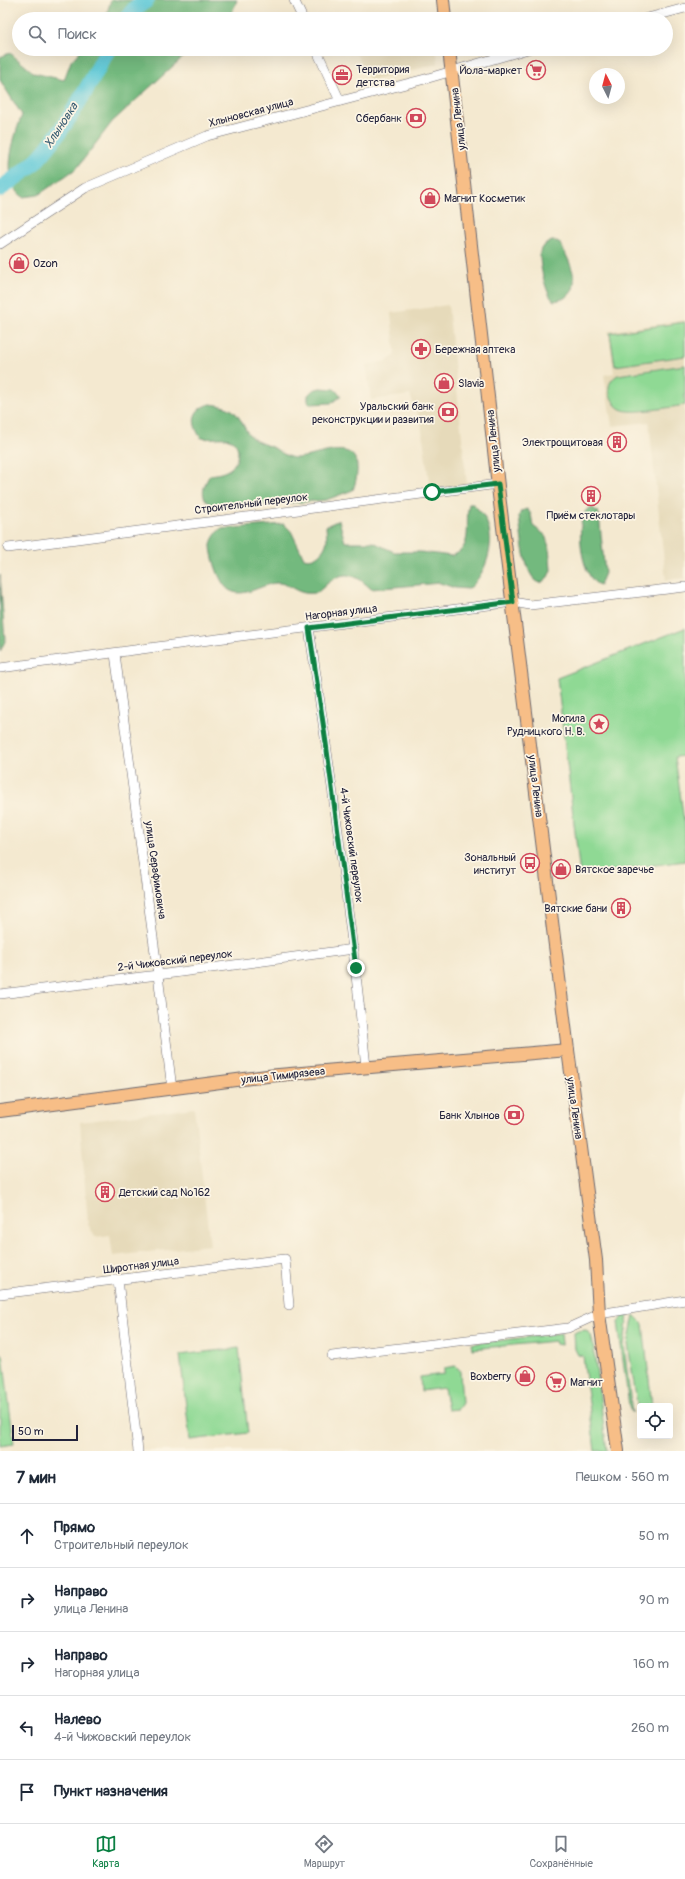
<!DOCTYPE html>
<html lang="ru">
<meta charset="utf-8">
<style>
:root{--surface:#fff;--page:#f2f2f3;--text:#1f2937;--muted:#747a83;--line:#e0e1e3;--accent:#0b8043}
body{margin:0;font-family:Pangolin,sans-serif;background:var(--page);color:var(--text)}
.controls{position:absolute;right:12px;bottom:12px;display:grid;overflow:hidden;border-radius:4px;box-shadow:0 4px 16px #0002}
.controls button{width:36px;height:36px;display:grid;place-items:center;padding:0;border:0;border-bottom:1px solid var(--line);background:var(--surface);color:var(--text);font:20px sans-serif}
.compass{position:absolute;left:589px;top:68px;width:36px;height:36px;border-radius:50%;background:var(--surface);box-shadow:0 4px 16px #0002;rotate:354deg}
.scale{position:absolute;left:12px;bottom:10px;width:66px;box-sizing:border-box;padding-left:4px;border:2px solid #22223b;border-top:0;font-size:11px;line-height:14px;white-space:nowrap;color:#22223b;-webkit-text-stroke:3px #fcf5e5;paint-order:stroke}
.stop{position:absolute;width:12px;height:12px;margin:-9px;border:3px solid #0b8043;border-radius:50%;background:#fff}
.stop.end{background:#0b8043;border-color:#fff;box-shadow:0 1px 4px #0008}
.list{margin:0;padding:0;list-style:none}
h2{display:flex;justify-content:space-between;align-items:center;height:52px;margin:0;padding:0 16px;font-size:17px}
h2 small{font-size:13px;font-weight:400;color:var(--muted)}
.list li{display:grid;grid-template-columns:26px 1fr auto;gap:12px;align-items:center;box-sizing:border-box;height:64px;padding:0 16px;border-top:1px solid var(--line)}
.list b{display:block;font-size:15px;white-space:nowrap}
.list p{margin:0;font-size:13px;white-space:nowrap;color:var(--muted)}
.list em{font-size:13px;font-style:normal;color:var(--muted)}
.icon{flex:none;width:22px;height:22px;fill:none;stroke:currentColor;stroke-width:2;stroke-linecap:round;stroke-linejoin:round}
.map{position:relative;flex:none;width:685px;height:1451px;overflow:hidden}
.search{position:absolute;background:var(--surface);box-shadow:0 4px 16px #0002;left:12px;right:12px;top:12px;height:44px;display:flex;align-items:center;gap:10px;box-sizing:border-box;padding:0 14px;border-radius:22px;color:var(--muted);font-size:15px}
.sheet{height:372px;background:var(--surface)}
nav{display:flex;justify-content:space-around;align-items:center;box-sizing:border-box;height:56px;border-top:1px solid var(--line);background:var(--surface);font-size:11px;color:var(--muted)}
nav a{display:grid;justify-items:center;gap:2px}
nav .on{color:var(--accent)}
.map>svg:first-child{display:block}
</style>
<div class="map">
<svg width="685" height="1451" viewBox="0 0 685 1451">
<rect width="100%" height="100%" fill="#fcf5e5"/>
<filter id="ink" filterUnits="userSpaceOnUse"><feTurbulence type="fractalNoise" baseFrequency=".025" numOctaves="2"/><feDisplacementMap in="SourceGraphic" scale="8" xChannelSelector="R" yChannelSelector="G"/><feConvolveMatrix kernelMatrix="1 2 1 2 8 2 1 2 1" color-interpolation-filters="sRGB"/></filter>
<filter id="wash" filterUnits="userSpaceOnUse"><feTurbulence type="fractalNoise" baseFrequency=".012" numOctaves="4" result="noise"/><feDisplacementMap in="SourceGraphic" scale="16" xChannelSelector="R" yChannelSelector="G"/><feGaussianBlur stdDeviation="0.9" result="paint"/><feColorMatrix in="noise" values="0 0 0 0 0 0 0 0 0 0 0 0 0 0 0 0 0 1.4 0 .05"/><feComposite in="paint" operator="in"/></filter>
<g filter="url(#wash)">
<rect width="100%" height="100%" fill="#f4e9d0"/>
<g fill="#e6daba">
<polygon points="354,49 436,49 438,62 437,64 370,81"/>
<polygon points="448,305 467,485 430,489 421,423 410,395 371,400 366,365 387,361 394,356 395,352 391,313"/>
<polygon points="685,320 685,578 666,580 649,422 612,426 604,375 614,373 608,331"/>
<polygon points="194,1108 210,1245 113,1256 110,1235 95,1237 88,1224 80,1122"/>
</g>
<g fill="#8fd994" stroke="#587e68">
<polygon points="685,322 685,356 615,366 610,333"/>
<path d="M 685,365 L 685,405 C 672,407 633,414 623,410 C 615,408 611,398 609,391 C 608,384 612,378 618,375 Z"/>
<polygon points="685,628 685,756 675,757 685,828 685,861 580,875 557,678"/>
<polygon points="628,1315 624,1345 632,1413 629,1406 618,1322 624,1316"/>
<polygon points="634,1315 643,1324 652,1406 640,1406 640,1424 628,1344"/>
<polygon points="586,1330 591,1335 593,1344 607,1451 595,1451 583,1356 578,1355 575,1349 574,1333 578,1331"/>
<polygon points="561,1333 562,1344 561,1345 556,1344 555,1341 472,1349 471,1344"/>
<polygon points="239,1348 248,1433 190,1440 180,1355"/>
<polygon points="0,1355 3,1355 14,1444 0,1446"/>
<polygon points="455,1366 458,1368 460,1372 462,1403 458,1409 448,1410 444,1388 421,1391 420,1377 444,1374 444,1368"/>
</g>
<g fill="#73b97e" stroke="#4a6e5c">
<polygon points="111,0 237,0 233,10 227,19 111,19 107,13"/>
<path d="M 82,49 C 96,49 107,53 120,49 L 195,49 L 183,57 L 112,122 L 77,168 L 38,195 L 23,197 C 0,180 13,139 22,115 L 0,80 L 0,57 L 10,53 L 34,73 L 64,80 L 71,61 Z"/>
<path d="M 552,241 L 559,242 C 570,261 589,296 554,301 C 546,296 537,258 541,249 C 543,245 548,243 552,241 Z"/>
<polygon points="320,388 334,389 340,394 340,397 331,403 310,404 308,401 308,395 313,390"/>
<path d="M 210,404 C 219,405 232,407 237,415 C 243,422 245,431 252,438 C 258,443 267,445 274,448 C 279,451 284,455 290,457 C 303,462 336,444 350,453 C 361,460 357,479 353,490 L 326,500 L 316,501 L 221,508 C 201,503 199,492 210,475 C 217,474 225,473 231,468 C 239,461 242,443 229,439 C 221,436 210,440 201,438 C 191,424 191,409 210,404 Z"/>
<path d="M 469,504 L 473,504 C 476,507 480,511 483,515 C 498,539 488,571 469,589 L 455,588 L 440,583 L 371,589 C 348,566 337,574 317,593 C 312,593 306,594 301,592 C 292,589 285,582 276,583 C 262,584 245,598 231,591 C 220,587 211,556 211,545 C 212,538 216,534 220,529 L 284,524 L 291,531 L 304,558 C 315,562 326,550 327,540 C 327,535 326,531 326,526 L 339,520 L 345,542 L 373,542 L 394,552 L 421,552 L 451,556 C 475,549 464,522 469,504 Z"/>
<path d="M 589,508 L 593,508 L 598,512 L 599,515 L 605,573 L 600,585 C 581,581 573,517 589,508 Z"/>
<path d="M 527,509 L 531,514 L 533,526 L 545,535 L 549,547 L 551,570 L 548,577 L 541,583 C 523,580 521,530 519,516 L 521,511 Z"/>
<polygon points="0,575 5,641 0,652"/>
</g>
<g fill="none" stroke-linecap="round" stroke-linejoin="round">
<g stroke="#5ec9d8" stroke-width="16">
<polyline points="126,19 135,8 147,0"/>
<path d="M 0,189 C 11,181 24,172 34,163 C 61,136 91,83 108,49"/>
</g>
</g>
</g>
<g filter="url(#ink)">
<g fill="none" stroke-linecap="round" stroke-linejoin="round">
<g stroke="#6c686f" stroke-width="10">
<g id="minor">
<polyline points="294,0 303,19"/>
<polyline points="644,19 685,8"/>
<polyline points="316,49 340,101"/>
<polyline points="0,244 85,188 207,136 425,79 528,49"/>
<polyline points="8,548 498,484"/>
<path d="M 309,628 C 331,774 351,920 366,1067"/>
<polyline points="115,654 158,975 172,1089"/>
<polyline points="0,668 209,640 513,602 530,605 685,587"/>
<polyline points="0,994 158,975 354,949"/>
<polyline points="118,1280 138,1451"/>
<polyline points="0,1294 285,1259 289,1305"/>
<polyline points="332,1356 568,1328 599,1314 685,1300"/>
</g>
</g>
<g stroke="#6c686f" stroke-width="14">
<g id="major">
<polyline points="443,0 445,19"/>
<polyline points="449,49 499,495 568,1050 596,1260 599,1314 618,1451"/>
<polyline points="0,1111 267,1076 568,1050"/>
</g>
</g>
<use href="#minor" stroke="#fff" stroke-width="9"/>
<use href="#major" stroke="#f7be87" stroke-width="12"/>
</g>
</g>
<g fill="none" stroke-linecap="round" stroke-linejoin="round" filter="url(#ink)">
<polyline stroke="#0b8043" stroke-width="5" points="356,968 326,743 309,628 513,602 498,484 432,492"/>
</g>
<defs>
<g id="supermarket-ring" transform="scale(1)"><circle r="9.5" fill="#fcf5e5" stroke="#d1495b" stroke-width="1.5"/><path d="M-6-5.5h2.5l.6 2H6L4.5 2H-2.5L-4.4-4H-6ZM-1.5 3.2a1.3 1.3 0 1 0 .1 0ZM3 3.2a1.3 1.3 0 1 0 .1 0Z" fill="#d1495b"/></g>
<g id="office-ring" transform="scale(1)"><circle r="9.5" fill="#fcf5e5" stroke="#d1495b" stroke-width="1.5"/><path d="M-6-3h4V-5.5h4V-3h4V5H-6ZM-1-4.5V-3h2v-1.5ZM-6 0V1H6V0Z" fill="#d1495b"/></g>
<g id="bank-ring" transform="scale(1)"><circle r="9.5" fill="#fcf5e5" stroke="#d1495b" stroke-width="1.5"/><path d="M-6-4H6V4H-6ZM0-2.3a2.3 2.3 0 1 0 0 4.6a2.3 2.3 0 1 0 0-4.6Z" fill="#d1495b"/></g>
<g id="shop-ring" transform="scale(1)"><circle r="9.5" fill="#fcf5e5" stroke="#d1495b" stroke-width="1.5"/><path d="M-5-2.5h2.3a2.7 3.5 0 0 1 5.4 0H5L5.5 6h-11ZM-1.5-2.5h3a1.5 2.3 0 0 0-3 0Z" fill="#d1495b"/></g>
<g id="pharmacy-ring" transform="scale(1)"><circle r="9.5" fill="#fcf5e5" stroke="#d1495b" stroke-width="1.5"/><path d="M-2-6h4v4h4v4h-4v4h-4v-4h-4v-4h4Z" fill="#d1495b"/></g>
<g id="building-ring" transform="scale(1)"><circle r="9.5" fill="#fcf5e5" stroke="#d1495b" stroke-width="1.5"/><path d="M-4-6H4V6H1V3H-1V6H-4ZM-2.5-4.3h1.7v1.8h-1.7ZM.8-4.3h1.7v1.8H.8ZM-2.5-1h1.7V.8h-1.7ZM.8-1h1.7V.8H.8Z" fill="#d1495b"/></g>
<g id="sight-ring" transform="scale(1)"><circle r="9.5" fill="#fcf5e5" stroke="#d1495b" stroke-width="1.5"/><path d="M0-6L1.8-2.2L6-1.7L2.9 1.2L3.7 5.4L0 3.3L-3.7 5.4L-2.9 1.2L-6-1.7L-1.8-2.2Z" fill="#d1495b"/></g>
<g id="bus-ring" transform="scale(1)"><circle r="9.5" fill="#fcf5e5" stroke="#d1495b" stroke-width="1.5"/><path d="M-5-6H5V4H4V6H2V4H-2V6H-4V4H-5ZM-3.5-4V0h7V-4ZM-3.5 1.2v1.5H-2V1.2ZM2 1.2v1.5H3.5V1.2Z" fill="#d1495b"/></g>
</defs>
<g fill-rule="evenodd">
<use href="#supermarket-ring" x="536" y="70"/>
<use href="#office-ring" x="342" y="75"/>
<use href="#bank-ring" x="416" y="118"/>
<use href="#shop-ring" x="430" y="198"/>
<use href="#shop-ring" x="19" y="263"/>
<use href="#pharmacy-ring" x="421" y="349"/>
<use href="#shop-ring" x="444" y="383"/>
<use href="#bank-ring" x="448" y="412"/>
<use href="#building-ring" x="617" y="442"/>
<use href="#building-ring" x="591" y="496"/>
<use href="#sight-ring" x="599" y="724"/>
<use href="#bus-ring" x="530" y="863"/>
<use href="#shop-ring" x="561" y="869"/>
<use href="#building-ring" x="621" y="908"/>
<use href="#bank-ring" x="514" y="1115"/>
<use href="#building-ring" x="105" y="1192"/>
<use href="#shop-ring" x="525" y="1376"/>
<use href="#supermarket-ring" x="556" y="1382"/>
</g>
<g text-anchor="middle" stroke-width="3.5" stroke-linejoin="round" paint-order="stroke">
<g font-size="11" fill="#22223b" stroke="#fcf5e5" text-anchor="end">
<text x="356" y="73" text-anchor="start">Территория<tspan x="356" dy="13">детства</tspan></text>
<text x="522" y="74">Йола-маркет</text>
<text x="402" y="122">Сбербанк</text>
<text x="444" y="202" text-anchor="start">Магнит Косметик</text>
<text x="33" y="267" text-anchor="start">Ozon</text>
<text x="435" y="353" text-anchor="start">Бережная аптека</text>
<text x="458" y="387" text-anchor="start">Slavia</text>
<text x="434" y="410">Уральский банк<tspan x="434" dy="13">реконструкции и развития</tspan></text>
<text x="603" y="446">Электрощитовая</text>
<text x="591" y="519" text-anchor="middle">Приём стеклотары</text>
<text x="585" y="722">Могила<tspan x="585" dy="13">Рудницкого Н. В.</tspan></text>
<text x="516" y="861">Зональный<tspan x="516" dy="13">институт</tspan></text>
<text x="575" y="873" text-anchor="start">Вятское заречье</text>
<text x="607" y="912">Вятские бани</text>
<text x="500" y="1119">Банк Хлынов</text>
<text x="119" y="1196" text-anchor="start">Детский сад №162</text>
<text x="511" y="1380">Boxberry</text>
<text x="570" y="1386" text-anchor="start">Магнит</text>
</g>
<g font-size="11" fill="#22223b" stroke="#fcf5e5">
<text transform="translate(251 112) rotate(-15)" y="4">Хлыновская улица</text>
<text transform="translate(458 119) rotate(-97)" y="4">улица Ленина</text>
<text transform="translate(493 441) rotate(-96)" y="4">улица Ленина</text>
<text transform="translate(251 503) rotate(-7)" y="4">Строительный переулок</text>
<text transform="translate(341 612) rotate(-7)" y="4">Нагорная улица</text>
<text transform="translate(536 786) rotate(83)" y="4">улица Ленина</text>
<text transform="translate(352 845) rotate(82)" y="4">4-й Чижовский переулок</text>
<text transform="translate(156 870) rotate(82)" y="4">улица Серафимовича</text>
<text transform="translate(175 960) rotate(-7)" y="4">2-й Чижовский переулок</text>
<text transform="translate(283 1075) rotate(-6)" y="4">улица Тимирязева</text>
<text transform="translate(575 1108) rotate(82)" y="4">улица Ленина</text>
<text transform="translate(141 1265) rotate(-7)" y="4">Широтная улица</text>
</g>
<g font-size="12" font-style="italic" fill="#375c72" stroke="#fcf5e5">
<text transform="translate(61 125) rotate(-57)" y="4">Хлыновка</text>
</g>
</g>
</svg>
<div class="controls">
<button><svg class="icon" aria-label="locate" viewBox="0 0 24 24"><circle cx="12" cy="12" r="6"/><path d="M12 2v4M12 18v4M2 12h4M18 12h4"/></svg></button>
</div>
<svg class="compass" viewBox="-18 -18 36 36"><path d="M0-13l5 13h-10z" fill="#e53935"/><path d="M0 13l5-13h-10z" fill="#747a83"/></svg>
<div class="scale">50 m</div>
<div class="stop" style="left:432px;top:492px"></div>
<div class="stop end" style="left:356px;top:968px"></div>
<div class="search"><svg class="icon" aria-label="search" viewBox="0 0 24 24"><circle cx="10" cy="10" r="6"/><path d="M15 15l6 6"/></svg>Поиск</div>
</div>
<section class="sheet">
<h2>7 мин<small>Пешком · 560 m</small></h2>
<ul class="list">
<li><svg class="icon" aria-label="ahead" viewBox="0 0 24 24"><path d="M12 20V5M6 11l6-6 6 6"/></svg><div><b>Прямо</b><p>Строительный переулок</p></div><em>50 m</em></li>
<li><svg class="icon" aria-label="right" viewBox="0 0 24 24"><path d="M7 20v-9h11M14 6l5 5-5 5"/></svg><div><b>Направо</b><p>улица Ленина</p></div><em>90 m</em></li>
<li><svg class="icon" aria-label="right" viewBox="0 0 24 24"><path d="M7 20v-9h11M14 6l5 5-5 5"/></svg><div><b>Направо</b><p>Нагорная улица</p></div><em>160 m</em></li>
<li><svg class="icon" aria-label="left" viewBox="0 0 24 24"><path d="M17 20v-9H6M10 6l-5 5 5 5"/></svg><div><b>Налево</b><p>4-й Чижовский переулок</p></div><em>260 m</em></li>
<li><svg class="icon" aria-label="arrive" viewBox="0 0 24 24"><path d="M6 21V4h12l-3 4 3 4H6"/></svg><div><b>Пункт назначения</b></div></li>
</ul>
</section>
<nav>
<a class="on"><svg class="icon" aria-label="map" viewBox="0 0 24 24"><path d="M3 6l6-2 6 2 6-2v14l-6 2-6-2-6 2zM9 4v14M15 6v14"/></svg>Карта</a>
<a><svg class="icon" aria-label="directions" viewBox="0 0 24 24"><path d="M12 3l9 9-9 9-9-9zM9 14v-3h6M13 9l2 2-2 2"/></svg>Маршрут</a>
<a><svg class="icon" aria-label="saved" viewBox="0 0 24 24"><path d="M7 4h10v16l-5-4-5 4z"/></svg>Сохранённые</a>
</nav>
